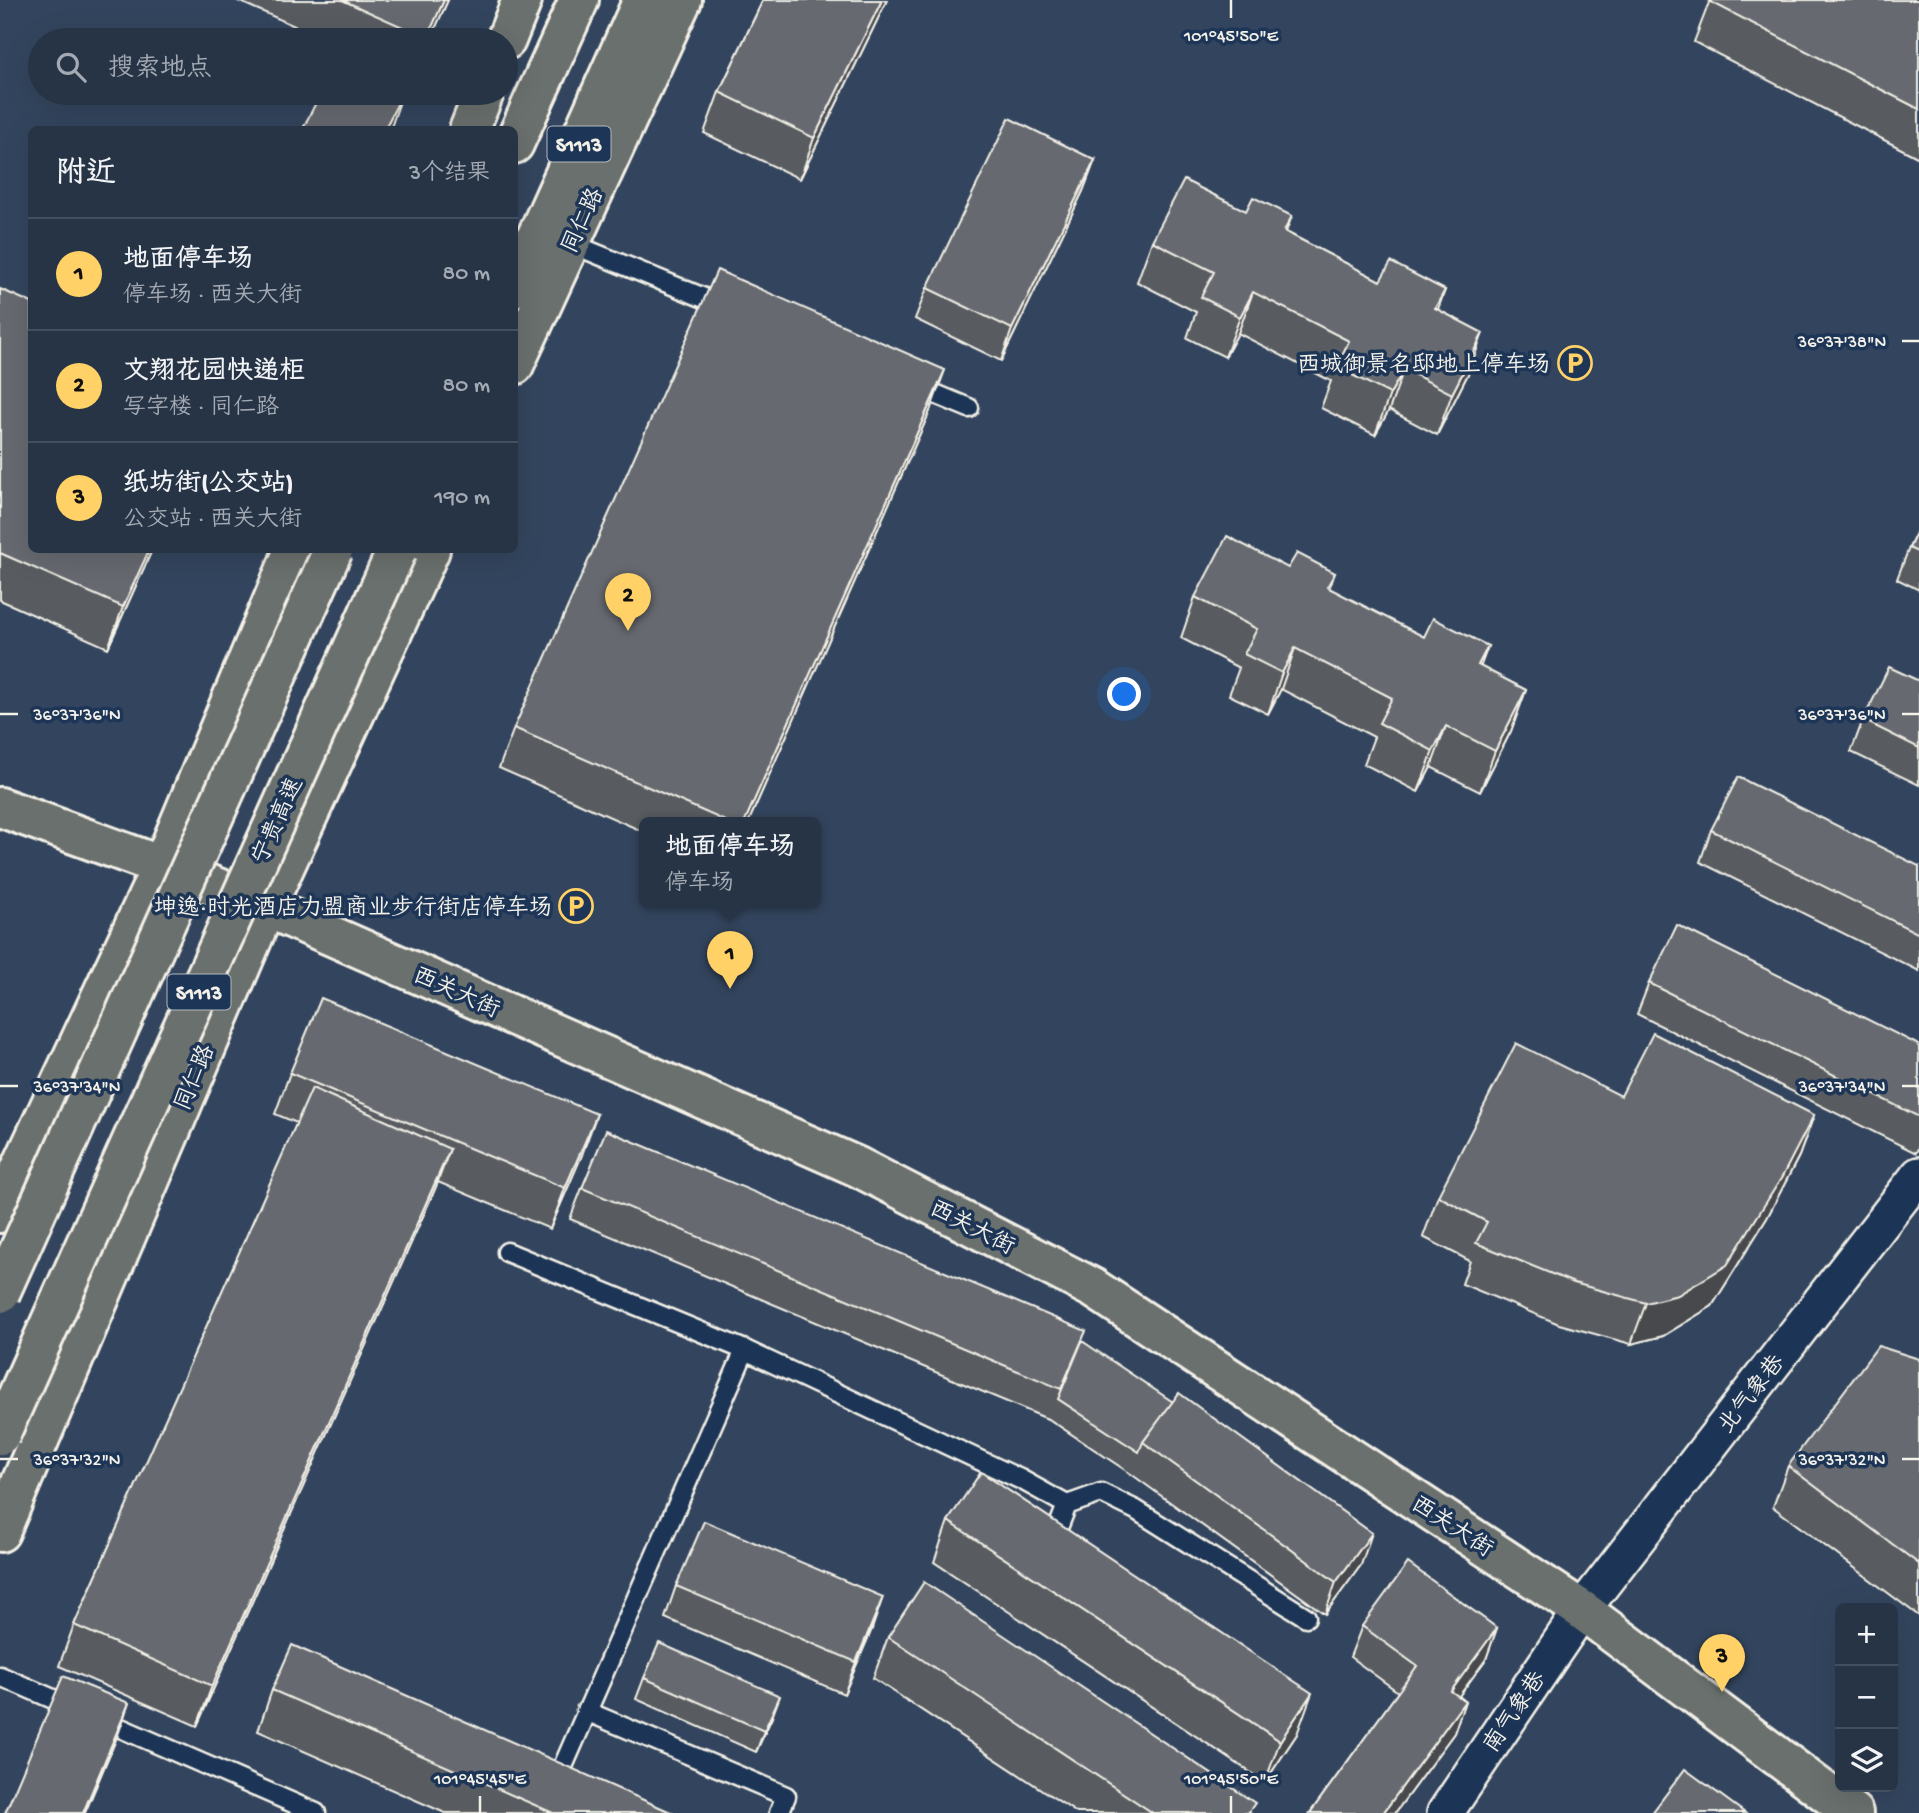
<!DOCTYPE html>
<html lang="zh">
<meta charset="utf-8">
<style>
:root{--surface:#263446;--page:#2e3c4d;--text:#f1f3f6;--muted:#a4aab3;--line:#424f5f;--accent:#ffd166}
body{margin:0;font-family:"Gochi Hand","LXGW WenKai TC",sans-serif;background:var(--page);color:var(--text)}
.controls{position:absolute;right:21px;bottom:21px;display:grid;overflow:hidden;border-radius:10px;box-shadow:0 7px 28px #0002}
.controls button{width:63px;height:63px;display:grid;place-items:center;padding:0;border:0;border-bottom:2px solid var(--line);background:var(--surface);color:var(--text);font:35px sans-serif}
.you{position:absolute;left:1125px;top:695px;width:24px;height:24px;margin:-18px;border:5px solid #fff;border-radius:50%;background:#1a73e8;box-shadow:0 0 0 10px #1a73e833}
.badge{display:grid;place-items:center;width:46px;height:46px;border-radius:50%;background:var(--accent);color:#111;font-size:23px;font-weight:700}
.pin{position:absolute;translate:-50% -58px;filter:drop-shadow(0 2px 4px #0008)}
.pin::after{content:'';position:absolute;top:37px;width:24px;height:21px;background:inherit;clip-path:polygon(0 0,100% 0,50% 100%)}
.popup{position:absolute;left:639px;top:817px;width:182px;height:91px;box-sizing:border-box;display:grid;place-content:center;border-radius:10px;background:var(--surface);filter:drop-shadow(0 2px 5px #0005);font-size:23px;white-space:nowrap;color:var(--muted)}
.popup b{font-size:26px;color:var(--text)}
.popup::after{content:'';position:absolute;left:50%;top:100%;margin-left:-14px;border:14px solid transparent;border-top-color:var(--surface)}
.list{margin:0;padding:0;list-style:none}
h2{display:flex;justify-content:space-between;align-items:center;height:91px;margin:0;padding:0 28px;font-size:30px}
h2 small{font-size:23px;font-weight:400;color:var(--muted)}
.list li{display:grid;grid-template-columns:46px 1fr auto;gap:21px;align-items:center;box-sizing:border-box;height:112px;padding:0 28px;border-top:2px solid var(--line)}
.list b{display:block;font-size:26px;white-space:nowrap}
.list p{margin:0;font-size:23px;white-space:nowrap;color:var(--muted)}
.list em{font-size:23px;font-style:normal;color:var(--muted)}
.icon{flex:none;width:38px;height:38px;fill:none;stroke:currentColor;stroke-width:2;stroke-linecap:round;stroke-linejoin:round}
.map{position:relative;flex:none;width:1919px;height:1813px;overflow:hidden}
.search{position:absolute;background:var(--surface);box-shadow:0 7px 28px #0002;left:28px;top:28px;width:490px;height:77px;display:flex;align-items:center;gap:18px;box-sizing:border-box;padding:0 24px;border-radius:38px;color:var(--muted);font-size:26px}
.panel{position:absolute;background:var(--surface);box-shadow:0 7px 28px #0002;left:28px;top:126px;width:490px;height:427px;border-radius:10px}
.map>svg:first-child{display:block}
</style>
<div class="map">
<svg width="1919" height="1813" viewBox="0 0 1919 1813">
<rect width="100%" height="100%" fill="#33455e"/>
<filter id="ink" filterUnits="userSpaceOnUse"><feTurbulence type="fractalNoise" baseFrequency=".0143" numOctaves="2"/><feDisplacementMap in="SourceGraphic" scale="14" xChannelSelector="R" yChannelSelector="G"/><feConvolveMatrix kernelMatrix="1 2 1 2 8 2 1 2 1" color-interpolation-filters="sRGB"/></filter>
<g filter="url(#ink)">
<g fill="none" stroke-linecap="round" stroke-linejoin="round">
<g stroke="#f4f1e8" stroke-width="23">
<g id="lane">
<polyline points="570,243 726,307"/>
<polyline points="916,386 969,408"/>
<polyline points="507,1252 745,1350 554,1787"/>
<polyline points="745,1350 1022,1480 1067,1505"/>
<polyline points="1064,1545 1056,1533 1067,1505 1101,1493 1136,1510 1306,1617"/>
<polyline points="0,1676 74,1708"/>
<polyline points="586,1711 786,1796 779,1813"/>
<polyline points="100,1719 316,1813"/>
</g>
</g>
<g stroke="#f4f1e8" stroke-width="40">
<polyline id="street" points="1445,1813 1582,1610 1919,1175"/>
</g>
<g stroke="#f4f1e8" stroke-width="44">
<g id="primary">
<polyline points="506,40 522,0"/>
<polyline points="469,130 484,93"/>
<polyline points="514,365 682,0"/>
<polyline points="0,807 162,866 266,907 858,1167 1093,1288 1582,1610 1853,1813"/>
<polyline points="0,1213 162,866 294,550"/>
<polyline points="0,1532 266,907 430,550"/>
</g>
</g>
<g stroke="#f4f1e8" stroke-width="44">
<g id="highway">
<polyline points="514,144 579,0"/>
<polyline points="514,287 643,0"/>
</g>
</g>
<use href="#lane" stroke="#1d3557" stroke-width="18"/>
<use href="#street" stroke="#1d3557" stroke-width="35"/>
<use href="#primary" stroke="#6b706d" stroke-width="38"/>
<use href="#highway" stroke="#6b706d" stroke-width="38"/>
<g stroke="#f4f1e8" stroke-width="44" stroke-linecap="butt">
<g id="highway-bridge">
<polyline points="0,1293 333,550"/>
<polyline points="0,1435 397,550"/>
</g>
</g>
<use href="#highway-bridge" stroke="#6b706d" stroke-width="38"/>
</g>
<g fill="#585b60" stroke="#f4f1e8" stroke-width="2">
<polygon points="236,0 448,0 430,40 326,40"/>
<polygon points="763,0 887,0 800,179 704,133 719,92"/>
<polygon points="1710,0 1919,0 1919,158 1694,42"/>
<polygon points="1095,160 1083,191 1001,361 915,319 927,288"/>
<polygon points="1246,211 1292,216 1286,232 1380,281 1445,290 1437,310 1468,374 1437,435 1389,410 1375,435 1321,408 1331,381 1238,333 1225,357 1187,338 1196,312 1137,282 1152,241"/>
<polygon points="0,289 32,550 152,550 108,648 0,600"/>
<polygon points="930,411 748,823 644,823 644,832 499,768 514,728"/>
<polygon points="1919,527 1919,590 1897,579 1909,548"/>
<polygon points="1288,568 1335,573 1329,589 1424,637 1488,646 1480,667 1526,690 1511,731 1480,792 1431,767 1418,792 1364,764 1374,737 1281,689 1268,714 1229,695 1239,668 1181,638 1195,597"/>
<polygon points="1919,681 1919,785 1851,752 1863,720"/>
<polygon points="1711,830 1919,866 1919,971 1700,862"/>
<polygon points="1649,983 1919,1045 1919,1146 1916,1153 1637,1014"/>
<polygon points="290,1073 582,1155 550,1229 438,1182 197,1726 59,1666 74,1625 297,1123 275,1114"/>
<polygon points="1621,1096 1814,1115 1799,1156 1767,1218 1712,1306 1663,1336 1631,1344 1559,1324 1462,1284 1470,1261 1423,1237 1438,1196"/>
<polygon points="582,1188 1082,1341 1361,1565 1325,1614 1131,1474 1050,1420 570,1219"/>
<polygon points="1919,1359 1919,1616 1773,1507 1788,1466"/>
<polygon points="948,1521 1297,1734 1265,1782 934,1562"/>
<polygon points="676,1586 872,1629 844,1694 665,1618"/>
<polygon points="1362,1626 1497,1628 1486,1659 1459,1696 1465,1701 1454,1733 1395,1813 1310,1813 1398,1692 1350,1657"/>
<polygon points="888,1637 1251,1813 1077,1813 873,1678"/>
<polygon points="644,1678 772,1717 756,1752 636,1699"/>
<polygon points="272,1690 673,1813 445,1813 258,1731"/>
</g>
<g fill="#474a4e" stroke="#f4f1e8" stroke-width="2">
<polygon points="444,0 448,0 430,40 426,40"/>
<polygon points="882,0 887,0 800,179 814,138"/>
<polygon points="403,93 390,130 384,130"/>
<polygon points="1095,160 1083,191 1001,361 1012,329"/>
<polygon points="1445,290 1430,331 1435,308"/>
<polygon points="1253,292 1238,333 1225,357 1240,317"/>
<polygon points="1483,333 1468,374 1437,435 1452,394"/>
<polygon points="1404,369 1389,410 1375,435 1390,394"/>
<polygon points="945,370 930,411 748,823 744,823"/>
<polygon points="149,550 152,550 108,648 123,607"/>
<polygon points="1488,646 1473,687 1478,665"/>
<polygon points="1295,648 1281,689 1268,714 1282,673"/>
<polygon points="1526,690 1511,731 1480,792 1495,751"/>
<polygon points="1446,726 1431,767 1418,792 1433,751"/>
<polygon points="597,1114 582,1155 550,1229 565,1188"/>
<polygon points="1814,1115 1799,1156 1767,1218 1712,1306 1663,1336 1631,1344 1646,1303"/>
<polygon points="450,1149 435,1189 197,1726 212,1686"/>
<polygon points="1372,1533 1361,1565 1325,1614 1336,1582"/>
<polygon points="883,1597 872,1629 844,1694 856,1662"/>
<polygon points="1497,1628 1486,1659 1440,1722 1451,1691"/>
<polygon points="1312,1693 1297,1734 1265,1782 1280,1741"/>
<polygon points="780,1696 772,1717 756,1752 764,1731"/>
<polygon points="1465,1701 1454,1733 1395,1813 1383,1813"/>
<polygon points="129,1703 118,1735 85,1813 83,1813"/>
</g>
<g fill="#666a70" stroke="#f4f1e8" stroke-width="2">
<polygon points="342,0 444,0 427,38"/>
<polygon points="763,0 882,0 814,138 719,92"/>
<polygon points="1710,0 1919,0 1919,109 1709,1"/>
<polygon points="321,93 403,93 384,130 302,130"/>
<polygon points="1009,118 1095,160 1012,329 927,288"/>
<polygon points="1184,180 1246,211 1253,197 1292,216 1284,231 1380,281 1391,262 1445,290 1435,308 1483,333 1452,394 1404,369 1390,394 1336,367 1349,341 1253,292 1240,317 1201,297 1214,272 1152,241"/>
<polygon points="717,270 945,370 744,823 730,823 514,728"/>
<polygon points="0,289 32,303 32,550 149,550 123,607 0,553"/>
<polygon points="1919,527 1919,553 1909,548"/>
<polygon points="1227,536 1288,568 1297,553 1335,573 1327,587 1424,637 1433,618 1488,646 1478,665 1526,690 1495,751 1446,726 1433,751 1379,723 1392,698 1295,648 1282,673 1244,654 1257,629 1195,597"/>
<polygon points="1889,667 1919,681 1919,748 1863,720"/>
<polygon points="1738,777 1919,866 1919,934 1711,830"/>
<polygon points="1677,925 1919,1045 1919,1117 1649,983"/>
<polygon points="321,998 597,1114 565,1188 290,1073"/>
<polygon points="1653,1033 1814,1115 1782,1177 1727,1265 1678,1295 1646,1303 1574,1283 1476,1243 1487,1222 1438,1196 1516,1043 1621,1096"/>
<polygon points="312,1088 450,1149 212,1686 74,1625"/>
<polygon points="606,1130 1086,1331 1061,1389 582,1188"/>
<polygon points="1082,1341 1173,1402 1143,1442 1139,1452 1058,1399"/>
<polygon points="1878,1346 1919,1359 1919,1564 1788,1466"/>
<polygon points="1179,1393 1372,1533 1336,1582 1143,1442"/>
<polygon points="981,1472 1312,1693 1280,1741 948,1521"/>
<polygon points="704,1521 883,1597 856,1662 676,1586"/>
<polygon points="1408,1563 1497,1628 1451,1691 1465,1701 1383,1813 1310,1813 1417,1666 1362,1626"/>
<polygon points="924,1582 1255,1803 1248,1813 1153,1813 888,1637"/>
<polygon points="659,1643 780,1696 764,1731 644,1678"/>
<polygon points="292,1645 673,1813 553,1813 272,1690"/>
<polygon points="63,1676 129,1703 83,1813 5,1813"/>
<polygon points="1685,1769 1745,1813 1652,1813"/>
</g>
</g>
<path fill="none" stroke="#f4f1e8" stroke-width="2.5" d="M 1231,0 L 1231,18M 1902,341 L 1919,341M 0,714 L 18,714M 1902,714 L 1919,714M 0,1086 L 18,1086M 1902,1086 L 1919,1086M 0,1459 L 18,1459M 1902,1459 L 1919,1459M 480,1796 L 480,1813M 1231,1796 L 1231,1813"/>
<defs>
<g id="parking-ring" transform="scale(1.75)"><circle r="9.5" fill="#1d3557" stroke="#ffd166" stroke-width="1.5"/><path d="M-3.5-5.5H1a3.5 3.5 0 0 1 0 7H-1V5.5H-3.5ZM-1-3.4V-.6H.8a1.4 1.4 0 0 0 0-2.8Z" fill="#ffd166"/></g>
</defs>
<g fill-rule="evenodd">
<use href="#parking-ring" x="1575" y="363"/>
<use href="#parking-ring" x="576" y="906"/>
</g>
<g text-anchor="middle" stroke-width="7" stroke-linejoin="round" paint-order="stroke">
<g fill="#1d3557" stroke="#b4b9bc" stroke-width="2">
<rect x="547.5" y="126.5" width="63" height="35" rx="5"/>
<rect x="167.5" y="974.5" width="63" height="35" rx="5"/>
</g>
<g font-size="21" font-weight="bold" fill="#f4f1e8">
<text x="579" y="151">S1113</text>
<text x="199" y="999">S1113</text>
</g>
<g font-size="23" fill="#f4f1e8" stroke="#1d3557">
<text transform="translate(581 220) rotate(-65)" y="8">同仁路</text>
<text transform="translate(276 820) rotate(-66)" y="8">宁贵高速</text>
<text transform="translate(457 991) rotate(24)" y="8">西关大街</text>
<text transform="translate(193 1077) rotate(-67)" y="8">同仁路</text>
<text transform="translate(973 1226) rotate(27)" y="8">西关大街</text>
<text transform="translate(1750 1393) rotate(-52)" y="8">北气象巷</text>
<text transform="translate(1453 1525) rotate(33)" y="8">西关大街</text>
<text transform="translate(1513 1711) rotate(-56)" y="8">南气象巷</text>
</g>
<g font-size="23" fill="#f4f1e8" stroke="#1d3557" text-anchor="end">
<text x="1550" y="371">西城御景名邸地上停车场</text>
<text x="552" y="914">坤逸·时光酒店力盟商业步行街店停车场</text>
</g>
</g>
<g font-size="18" text-anchor="middle" fill="#f4f1e8" stroke="#1d3557" stroke-width="7" stroke-linejoin="round" paint-order="stroke">
<text x="1231" y="41">101°45'50"E</text>
<text x="1842" y="347">36°37'38"N</text>
<text x="77" y="720">36°37'36"N</text>
<text x="1842" y="720">36°37'36"N</text>
<text x="77" y="1092">36°37'34"N</text>
<text x="1842" y="1092">36°37'34"N</text>
<text x="77" y="1465">36°37'32"N</text>
<text x="1842" y="1465">36°37'32"N</text>
<text x="480" y="1784">101°45'45"E</text>
<text x="1231" y="1784">101°45'50"E</text>
</g>
</svg>
<div class="controls">
<button>+</button>
<button>−</button>
<button><svg class="icon" aria-label="layers" viewBox="0 0 24 24"><path d="M12 4l9 5-9 5-9-5zM3 14l9 5 9-5"/></svg></button>
</div>
<div class="you"></div>
<div class="pin badge" style="left:730px;top:989px">1</div>
<div class="popup"><b>地面停车场</b>停车场</div>
<div class="pin badge" style="left:628px;top:631px">2</div>
<div class="pin badge" style="left:1722px;top:1692px">3</div>
<div class="search"><svg class="icon" aria-label="search" viewBox="0 0 24 24"><circle cx="10" cy="10" r="6"/><path d="M15 15l6 6"/></svg>搜索地点</div>
<section class="panel">
<h2>附近<small>3个结果</small></h2>
<ul class="list">
<li><span class="badge">1</span><div><b>地面停车场</b><p>停车场 · 西关大街</p></div><em>80 m</em></li>
<li><span class="badge">2</span><div><b>文翔花园快递柜</b><p>写字楼 · 同仁路</p></div><em>80 m</em></li>
<li><span class="badge">3</span><div><b>纸坊街(公交站)</b><p>公交站 · 西关大街</p></div><em>190 m</em></li>
</ul>
</section>
</div>
